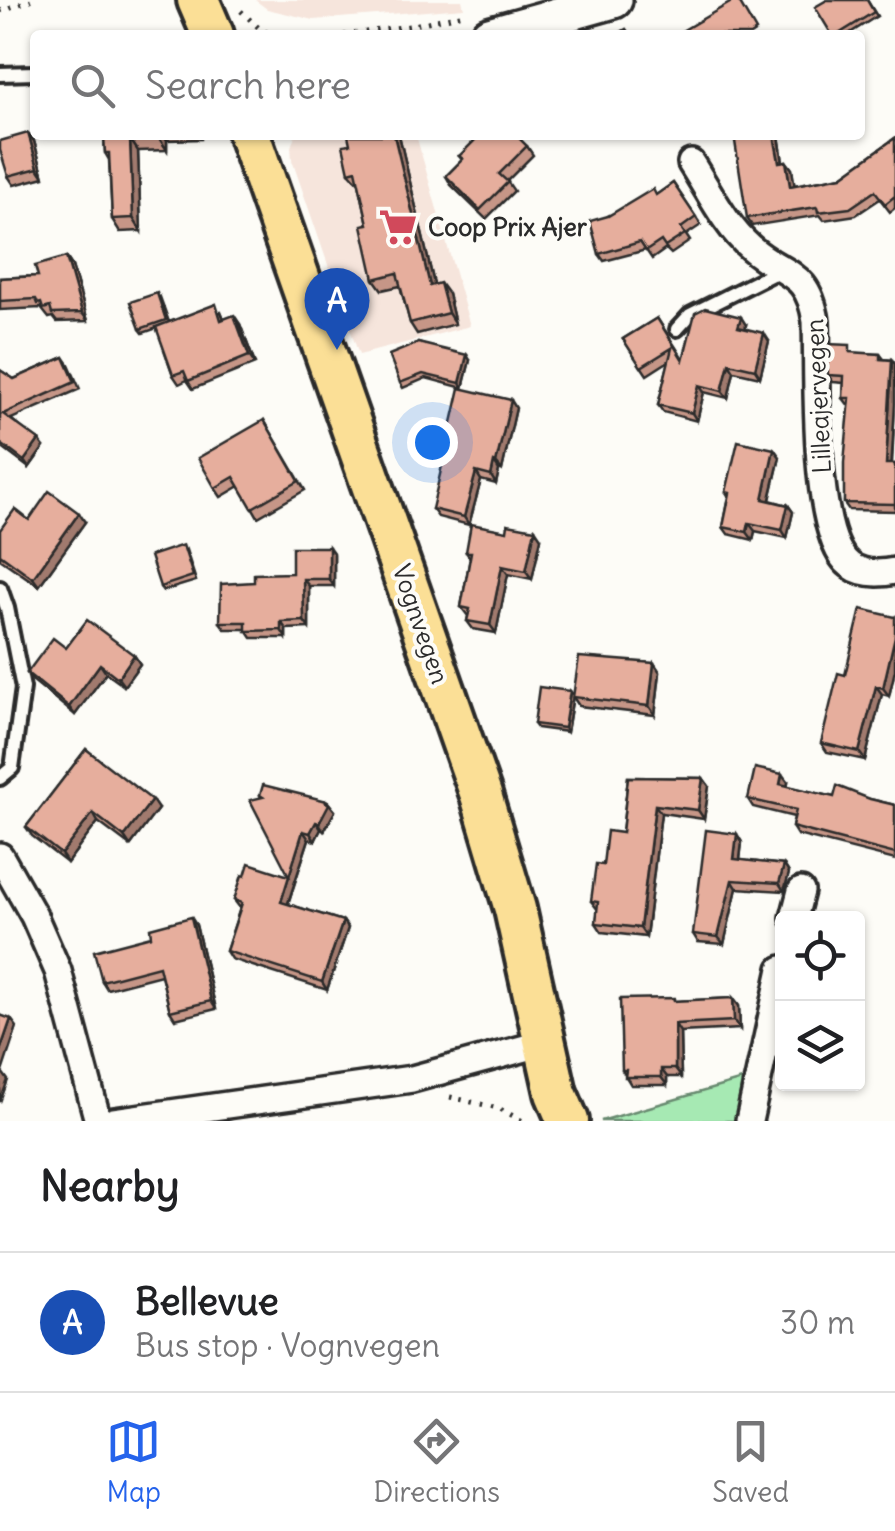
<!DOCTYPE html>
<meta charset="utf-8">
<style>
:root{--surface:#fff;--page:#f2f2f2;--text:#202124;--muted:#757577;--line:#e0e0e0;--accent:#2563eb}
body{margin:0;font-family:Delius,sans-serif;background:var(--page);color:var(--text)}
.controls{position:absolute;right:30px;bottom:30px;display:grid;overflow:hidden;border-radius:10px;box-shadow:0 2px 8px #0004}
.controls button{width:90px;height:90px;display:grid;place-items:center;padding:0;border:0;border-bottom:2px solid var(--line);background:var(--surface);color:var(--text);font:50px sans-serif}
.you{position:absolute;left:432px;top:442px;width:35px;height:35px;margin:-25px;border:8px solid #fff;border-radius:50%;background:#1a73e8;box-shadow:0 0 0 15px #1a73e833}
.badge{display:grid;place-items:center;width:65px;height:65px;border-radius:50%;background:var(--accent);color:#fff;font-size:32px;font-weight:700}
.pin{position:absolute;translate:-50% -82px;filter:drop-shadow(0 2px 5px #0008)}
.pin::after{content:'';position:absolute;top:52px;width:35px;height:30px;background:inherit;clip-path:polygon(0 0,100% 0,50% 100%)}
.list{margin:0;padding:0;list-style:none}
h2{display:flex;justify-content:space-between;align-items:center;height:130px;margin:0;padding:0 40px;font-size:42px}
h2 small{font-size:32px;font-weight:400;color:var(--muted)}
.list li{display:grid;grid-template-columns:65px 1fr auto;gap:30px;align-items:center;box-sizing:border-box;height:140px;padding:0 40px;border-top:2px solid var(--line)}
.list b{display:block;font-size:38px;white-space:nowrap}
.list p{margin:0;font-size:32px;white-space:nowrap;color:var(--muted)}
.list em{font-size:32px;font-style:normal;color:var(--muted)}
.icon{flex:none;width:55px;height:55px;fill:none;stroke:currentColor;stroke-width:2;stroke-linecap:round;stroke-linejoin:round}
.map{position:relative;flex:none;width:895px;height:1121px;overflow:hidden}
.search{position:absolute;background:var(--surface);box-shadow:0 2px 8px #0004;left:30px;right:30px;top:30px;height:110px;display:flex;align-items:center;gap:25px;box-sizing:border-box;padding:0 35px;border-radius:10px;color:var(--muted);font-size:38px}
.sheet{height:270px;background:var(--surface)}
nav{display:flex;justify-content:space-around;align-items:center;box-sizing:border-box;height:140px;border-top:2px solid var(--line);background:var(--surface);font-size:28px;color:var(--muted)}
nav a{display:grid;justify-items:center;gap:5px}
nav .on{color:var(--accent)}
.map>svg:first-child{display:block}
</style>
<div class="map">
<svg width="895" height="1121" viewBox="0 0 895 1121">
<rect width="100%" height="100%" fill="#fdfcf7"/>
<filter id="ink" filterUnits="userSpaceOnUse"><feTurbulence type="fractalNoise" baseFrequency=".01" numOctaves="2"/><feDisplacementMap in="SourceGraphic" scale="20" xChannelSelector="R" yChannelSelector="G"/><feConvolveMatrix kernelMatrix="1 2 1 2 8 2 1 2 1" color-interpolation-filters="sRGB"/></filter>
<g filter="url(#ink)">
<g fill="#f6e5dc">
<polygon points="255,0 462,0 464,8 314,20 267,9"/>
<polygon points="295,135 416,135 470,326 359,355 292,160 291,147"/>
</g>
<polygon fill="#a6e9b3" stroke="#688a6f" stroke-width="2.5" points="742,1080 736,1121 601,1121"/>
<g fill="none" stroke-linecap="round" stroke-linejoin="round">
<g stroke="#2b2b2b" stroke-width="20">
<g id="service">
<polyline points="0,74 35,73"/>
<polyline points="677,329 690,315 780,270"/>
<polyline points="0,588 7,608 23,688 12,768 0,778"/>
</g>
</g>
<g stroke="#2b2b2b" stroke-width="32">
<g id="minor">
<path d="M 691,163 C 709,191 726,227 751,248 C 784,277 808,269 816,321 C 818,371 811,536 850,565 C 863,575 880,574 895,571"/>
<polyline points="0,856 34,916 58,971 98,1121"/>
<polyline points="794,918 801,891"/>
<polyline points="114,1121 412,1079 544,1043"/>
<polyline points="749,1121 782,969"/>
</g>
</g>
<g stroke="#2b2b2b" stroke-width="42">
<polyline id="secondary" points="489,35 614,0"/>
</g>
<g stroke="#2b2b2b" stroke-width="48">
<g id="primary">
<polyline points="198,0 213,35"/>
<polyline points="249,135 481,795 515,909 556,1093 568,1121"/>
</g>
</g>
<g stroke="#2b2b2b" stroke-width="5" stroke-dasharray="2.5 8" stroke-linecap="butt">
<polyline points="0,11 31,0"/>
<polyline points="241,11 260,29 273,35"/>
<polyline points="344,35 409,26 464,14"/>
<polyline points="450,1097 498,1108 523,1121"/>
</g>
<use href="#service" stroke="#fdfcf7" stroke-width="12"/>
<use href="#minor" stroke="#fdfcf7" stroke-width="25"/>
<use href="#secondary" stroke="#fdfcf7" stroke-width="35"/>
<use href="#primary" stroke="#fbdf96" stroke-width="40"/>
</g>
<g fill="#c69687" stroke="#2b2b2b" stroke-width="2.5">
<polygon points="867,0 877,16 847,35 832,35"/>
<polygon points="104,135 201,135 201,139 167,140 167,150 138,151 141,231 120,232 112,219 109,160 105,153"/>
<polygon points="399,135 434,284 448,294 455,324 417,334 410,323 400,286 382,290 374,279 368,224 359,183 349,172"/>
<polygon points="779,135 783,162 786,161 792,169 794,185 842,176 895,138 895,208 890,212 880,199 856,215 824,220 820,215 752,226 747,218"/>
<polygon points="34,141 44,177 14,185 8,176"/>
<polygon points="527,146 533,155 507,181 514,191 486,219 451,185 446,176 462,160 459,156"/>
<polygon points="673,183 701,225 686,235 690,241 671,254 666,249 652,259 646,250 604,261 599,254 608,216 656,195"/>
<polygon points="66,257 72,266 88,321 57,322 53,317 49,318 41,308 0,310 0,278 38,276"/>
<polygon points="160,297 169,322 221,312 224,319 240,324 255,364 193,389 187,380 179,384 173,375 157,328 143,333 140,329"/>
<polygon points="657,318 684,360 746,325 745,328 769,341 760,377 734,371 728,398 704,392 697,421 663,412 658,405 669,361 647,375 623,339"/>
<polygon points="418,343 470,360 463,388 426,378 403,388 400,383"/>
<polygon points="855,353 880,354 884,359 892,360 895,364 895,404 892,464 895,464 895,511 849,510 844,503 849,406 843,398 844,383 833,382 828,375"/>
<polygon points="64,357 69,364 80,389 11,419 44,447 29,468 1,447 0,449 0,370 14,379"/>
<polygon points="516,408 502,470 499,470 496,484 481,480 469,525 438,517 432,509"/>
<polygon points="264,420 305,490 258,517 240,486 221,497 215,488"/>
<polygon points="774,449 780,457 770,500 788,505 793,512 787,538 755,531 753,540 728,534 723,527 729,497 726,492"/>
<polygon points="29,520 85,522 39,586 0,559 0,530"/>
<polygon points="541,538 532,579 508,574 496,633 473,629 467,621 468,616 461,607 470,558 466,552"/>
<polygon points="186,550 196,581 163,591 160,587"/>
<polygon points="334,554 334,586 309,586 309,628 286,629 286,638 252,638 246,629 225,629 220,622 292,573"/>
<polygon points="895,617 895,670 889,696 882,694 865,760 827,752 821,743 845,675"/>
<polygon points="66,648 134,655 140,664 124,686 106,673 75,715 33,681 27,673"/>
<polygon points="654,663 660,672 655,715 579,706 573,697"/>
<polygon points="570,691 573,695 567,732 537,728 534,724"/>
<polygon points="86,749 158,809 130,846 98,822 67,863 32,836 26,827"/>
<polygon points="628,777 703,778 709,786 704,819 661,813 646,937 602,932 596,923 598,910 591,901 603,865 622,833"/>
<polygon points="788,782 787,786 834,797 870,799 895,805 895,860 797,835 792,827 794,817 753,807 748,799"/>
<polygon points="260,795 327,801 335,811 324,831 321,829 315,841 309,839 288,904 343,921 348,928 327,990 231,959 226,951 240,908 234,900 245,876 289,876"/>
<polygon points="742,842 740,860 784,865 789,873 784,891 737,888 724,944 698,942 693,934"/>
<polygon points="196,925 216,1009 175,1019 170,1011 161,975 107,989 102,981"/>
<polygon points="733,998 739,1006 740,1029 680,1032 681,1077 667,1077 667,1085 631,1085 622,1070 676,1001"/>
</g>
<g fill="#a17a6e" stroke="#2b2b2b" stroke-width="2.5">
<polygon points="28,133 34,141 44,177 38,168"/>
<polygon points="159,135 164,135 167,140 167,150 159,138"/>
<polygon points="394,135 399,135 437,297 430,286"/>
<polygon points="774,135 779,135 784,170 779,162"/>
<polygon points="130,139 138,151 141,231 133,218"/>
<polygon points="786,161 792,169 796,194 790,186"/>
<polygon points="66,257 72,266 88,321 82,313"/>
<polygon points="440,283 448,294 455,324 448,313"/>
<polygon points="234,315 240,324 255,364 249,356"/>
<polygon points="741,317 746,325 744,334 738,327"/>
<polygon points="764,333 769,341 760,377 755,369"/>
<polygon points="467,355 470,360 463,388 460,383"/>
<polygon points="892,360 895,364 895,404 891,471 886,464"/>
<polygon points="729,363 734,371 728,398 722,391"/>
<polygon points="699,385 704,392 697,421 692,413"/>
<polygon points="511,400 516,408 502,470 496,463"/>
<polygon points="39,440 44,447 29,468 24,461"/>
<polygon points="774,449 780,457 768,507 763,499"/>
<polygon points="494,462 499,470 496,484 491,476"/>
<polygon points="476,472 481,480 469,525 464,517"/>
<polygon points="788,505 793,512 787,538 782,530"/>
<polygon points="79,513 85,522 39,586 33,578"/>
<polygon points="749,523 755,531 753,540 747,532"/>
<polygon points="535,529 541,538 532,579 526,571"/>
<polygon points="329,547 334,554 334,586 329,579"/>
<polygon points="502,566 508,574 496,633 490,625"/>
<polygon points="303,579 309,586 309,628 304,621"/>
<polygon points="281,622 286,629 286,638 281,630"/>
<polygon points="895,636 895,670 889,696 883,688"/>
<polygon points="134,655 140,664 124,686 118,678"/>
<polygon points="654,663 660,672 655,715 649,706"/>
<polygon points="100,664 106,673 75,715 69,707"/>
<polygon points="876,686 882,694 865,760 859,752"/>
<polygon points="570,691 573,695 567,732 564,728"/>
<polygon points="782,774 788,782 786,792 780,784"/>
<polygon points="703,778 709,786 704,819 698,810"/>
<polygon points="152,800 158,809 130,846 124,837"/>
<polygon points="327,801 335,811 324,831 319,823"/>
<polygon points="655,805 661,813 646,937 640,928"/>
<polygon points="93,813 98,822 67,863 61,854"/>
<polygon points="316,822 321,829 315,841 310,833"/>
<polygon points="303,831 309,839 286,909 281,902"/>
<polygon points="737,834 742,842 739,867 734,859"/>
<polygon points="784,865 789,873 784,891 779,883"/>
<polygon points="732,880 737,888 724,944 718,937"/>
<polygon points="191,917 196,925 216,1009 211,1001"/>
<polygon points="343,921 348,928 327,990 322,982"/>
<polygon points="733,998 739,1006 740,1029 734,1021"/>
<polygon points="11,1019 17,1027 2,1072 8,1080 0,1102 0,1051"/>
<polygon points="675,1024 680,1032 681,1077 675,1069"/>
<polygon points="661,1069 667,1077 667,1085 661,1077"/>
</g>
<g fill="#e6ae9d" stroke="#2b2b2b" stroke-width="2.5">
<polygon points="735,0 738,0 756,31 750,35 675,35"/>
<polygon points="827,0 867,0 874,12 837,35 832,35 815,7"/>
<polygon points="626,29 630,35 616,35"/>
<polygon points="28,133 38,168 8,176 0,150 0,141"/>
<polygon points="104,135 159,135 159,138 130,139 133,218 112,219 109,153 105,153"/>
<polygon points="348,135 394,135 430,286 440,283 448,313 410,323 397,273 374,279 362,225 368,224 356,170 349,172 343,145 350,144"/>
<polygon points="480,135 516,135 527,146 499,174 508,182 480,210 446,176 463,159 459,156"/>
<polygon points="734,135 774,135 779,162 786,161 790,186 842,176 895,138 895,196 885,204 875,191 850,208 818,212 817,207 747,218"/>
<polygon points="673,183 696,217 681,228 685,234 665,247 661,241 646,251 640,242 599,254 590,221 608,216 653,189 656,195"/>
<polygon points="66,257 82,313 52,314 50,307 43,309 41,303 38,304 36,299 0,301 0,278 38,276 35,266"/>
<polygon points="157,293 166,320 140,329 130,302"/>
<polygon points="216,304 221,320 234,315 249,356 188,381 184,371 173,375 156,327"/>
<polygon points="705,308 741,317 738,327 764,333 755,369 729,363 722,391 699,385 692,413 658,405 672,348 641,367 623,339 657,318 683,360 695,313"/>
<polygon points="418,343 467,355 460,383 423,374 400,383 389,355"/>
<polygon points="827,344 850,345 850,352 880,354 880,359 892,360 886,464 895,464 895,504 844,503 844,463 850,398 843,398 844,376 828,375"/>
<polygon points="64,357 75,382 3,414 39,440 24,461 0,443 0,370 14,379"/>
<polygon points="460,388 511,400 496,463 494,462 491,476 476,472 464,517 432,509"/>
<polygon points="264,420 299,481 252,508 234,477 215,488 198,458"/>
<polygon points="738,441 774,449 763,499 788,505 782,530 749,523 747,532 723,527 730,493 726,492"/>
<polygon points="49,491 79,513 33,578 0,554 0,530 15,509 29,520"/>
<polygon points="471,524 507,531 508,524 535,529 526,571 502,566 490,625 467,621 470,609 461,607 471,552 466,552"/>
<polygon points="183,545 193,576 160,587 150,556"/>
<polygon points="292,547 329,547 329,579 303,579 304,621 281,622 281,630 246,631 246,622 220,622 221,584 254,582 254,574 292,573"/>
<polygon points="861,609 895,617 895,636 883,688 876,686 859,752 821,743 838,673 845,675"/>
<polygon points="87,620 134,655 118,678 100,664 69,707 27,673 53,638 66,648"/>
<polygon points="579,657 654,663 649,706 573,697"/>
<polygon points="539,687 570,691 564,728 534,724"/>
<polygon points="86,749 152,800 124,837 93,813 61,854 26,827"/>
<polygon points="755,768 782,774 780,784 834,797 837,786 870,799 895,805 895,854 792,827 796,810 748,799"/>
<polygon points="628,777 703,778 698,810 655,805 640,928 596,923 598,902 591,901 596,864 603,865 607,831 622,833"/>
<polygon points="263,785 327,801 326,802 329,804 319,823 316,822 310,833 303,831 281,902 343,921 322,982 226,951 242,903 234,900 242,875 245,876 249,863 289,876 250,800 263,797 260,795"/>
<polygon points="706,830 737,834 734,859 784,865 779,883 732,880 718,937 693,934"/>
<polygon points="191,917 211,1001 170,1011 159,966 102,981 94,951 151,936 150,928"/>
<polygon points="674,998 674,1001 733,998 734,1021 675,1024 675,1069 661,1069 661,1077 625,1077 626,1070 622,1070 620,999"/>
<polygon points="0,1015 11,1019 0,1051"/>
</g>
</g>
<defs>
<g id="supermarket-bare" transform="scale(3)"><path d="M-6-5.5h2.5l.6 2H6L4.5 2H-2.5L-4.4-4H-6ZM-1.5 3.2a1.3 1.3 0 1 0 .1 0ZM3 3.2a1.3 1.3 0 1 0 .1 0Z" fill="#d1495b" stroke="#fdfcf7" stroke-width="2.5" paint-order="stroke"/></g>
</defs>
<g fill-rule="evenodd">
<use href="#supermarket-bare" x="398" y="227"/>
</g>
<g text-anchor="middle" stroke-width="8" stroke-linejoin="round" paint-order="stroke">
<g font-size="25" font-weight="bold" fill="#2b2b2b" stroke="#fdfcf7" text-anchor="start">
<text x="428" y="236">Coop Prix Ajer</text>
</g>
<g font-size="25" fill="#2b2b2b" stroke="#fdfcf7">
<text transform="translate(818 396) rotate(-93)" y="9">Lilleajervegen</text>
<text transform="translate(421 624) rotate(71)" y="9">Vognvegen</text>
</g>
</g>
</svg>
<div class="controls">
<button><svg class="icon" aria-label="locate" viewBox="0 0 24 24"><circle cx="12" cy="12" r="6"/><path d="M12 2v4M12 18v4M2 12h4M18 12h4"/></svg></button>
<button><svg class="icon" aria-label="layers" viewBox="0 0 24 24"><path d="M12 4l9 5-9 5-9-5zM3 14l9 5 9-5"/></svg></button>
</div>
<div class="you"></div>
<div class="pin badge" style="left:337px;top:350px;background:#1a4fb4">A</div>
<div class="search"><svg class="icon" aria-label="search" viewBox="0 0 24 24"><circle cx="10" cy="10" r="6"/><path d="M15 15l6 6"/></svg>Search here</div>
</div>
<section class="sheet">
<h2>Nearby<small></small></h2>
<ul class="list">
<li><span class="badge" style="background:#1a4fb4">A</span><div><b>Bellevue</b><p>Bus stop · Vognvegen</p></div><em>30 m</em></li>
</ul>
</section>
<nav>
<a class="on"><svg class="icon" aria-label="map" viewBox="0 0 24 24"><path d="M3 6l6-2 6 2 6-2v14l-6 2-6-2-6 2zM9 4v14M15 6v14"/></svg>Map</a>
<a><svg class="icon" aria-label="directions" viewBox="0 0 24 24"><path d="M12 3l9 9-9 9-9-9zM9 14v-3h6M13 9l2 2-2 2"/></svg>Directions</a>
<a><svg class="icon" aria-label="saved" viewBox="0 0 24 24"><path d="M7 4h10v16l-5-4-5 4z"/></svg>Saved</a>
</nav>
